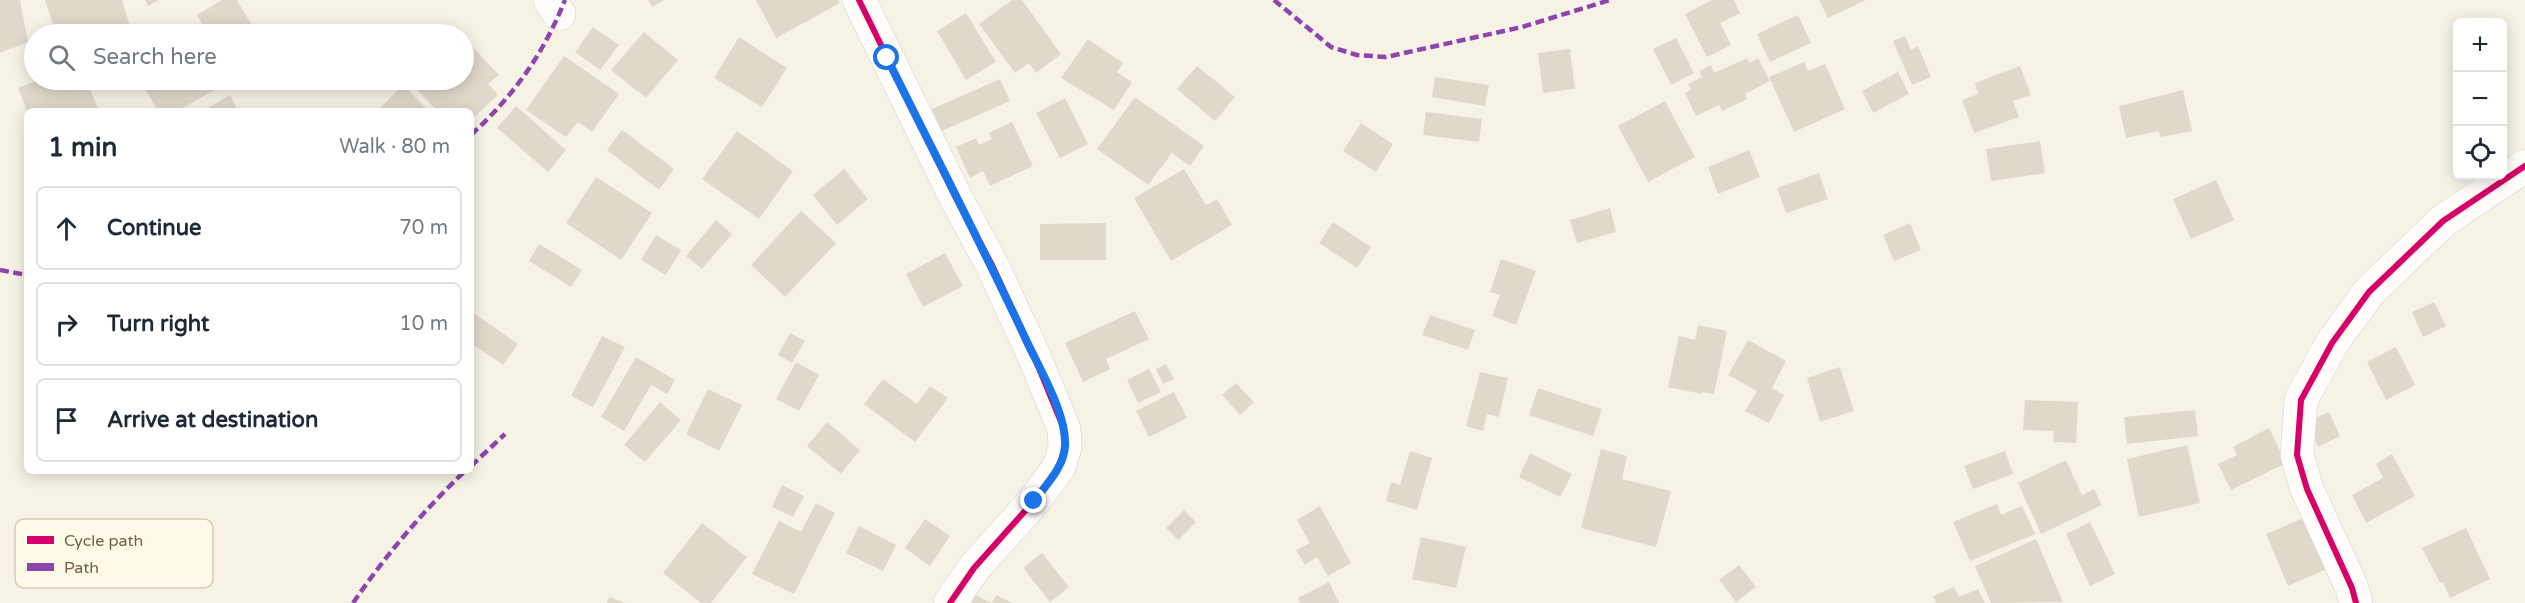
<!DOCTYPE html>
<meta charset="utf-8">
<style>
:root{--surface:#fff;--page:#f6f6f7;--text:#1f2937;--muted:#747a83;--line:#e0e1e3}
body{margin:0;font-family:"Varela Round",sans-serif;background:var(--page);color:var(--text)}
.controls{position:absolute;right:18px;top:18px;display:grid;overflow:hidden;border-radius:9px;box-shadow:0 3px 15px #0003}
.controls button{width:54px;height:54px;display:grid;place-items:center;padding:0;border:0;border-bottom:2px solid var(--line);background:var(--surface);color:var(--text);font:30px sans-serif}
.stop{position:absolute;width:18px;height:18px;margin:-14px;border:4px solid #1a73e8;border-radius:50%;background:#fff}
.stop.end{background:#1a73e8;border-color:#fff;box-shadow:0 2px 6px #0008}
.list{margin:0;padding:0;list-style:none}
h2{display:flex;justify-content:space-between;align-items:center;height:78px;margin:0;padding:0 24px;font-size:26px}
h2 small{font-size:20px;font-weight:400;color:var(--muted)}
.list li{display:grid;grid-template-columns:39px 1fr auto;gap:18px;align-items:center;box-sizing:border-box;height:84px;margin:0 12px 12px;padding:0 12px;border:2px solid var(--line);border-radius:9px}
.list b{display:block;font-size:22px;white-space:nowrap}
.list em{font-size:20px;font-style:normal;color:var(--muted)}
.icon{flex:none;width:33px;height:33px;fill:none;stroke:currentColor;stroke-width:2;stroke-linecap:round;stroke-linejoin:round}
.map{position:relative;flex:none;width:2525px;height:603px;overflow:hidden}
.search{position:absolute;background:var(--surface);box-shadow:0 3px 15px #0003;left:24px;top:24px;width:450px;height:66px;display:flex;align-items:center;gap:15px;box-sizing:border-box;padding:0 21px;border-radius:33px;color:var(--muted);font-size:22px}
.panel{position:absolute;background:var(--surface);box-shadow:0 3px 15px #0003;left:24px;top:108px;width:450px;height:366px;border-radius:9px}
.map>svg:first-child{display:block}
</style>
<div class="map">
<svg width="2525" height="603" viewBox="0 0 2525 603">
<rect width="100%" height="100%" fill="#f6f3e6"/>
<g fill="#e0d9cb">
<polygon points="0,0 20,0 28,42 0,53"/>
<polygon points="45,0 122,0 131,29 114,34 56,34"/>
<polygon points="145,0 159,0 148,6"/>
<polygon points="222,0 237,0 257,34 208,34 197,15"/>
<polygon points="648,0 664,0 652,7"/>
<polygon points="756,0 838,0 840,3 776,38"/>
<polygon points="1012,0 1022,0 1061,54 1036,73 1029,63 1015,73 979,24"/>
<polygon points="1712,0 1734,0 1740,13 1720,23 1731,45 1707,57 1685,14"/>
<polygon points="1819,0 1866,0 1828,18"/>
<polygon points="966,13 996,62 966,80 937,31"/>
<polygon points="1798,15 1811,43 1770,62 1757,34"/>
<polygon points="593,27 619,45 600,70 575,52"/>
<polygon points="644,32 678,60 646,98 611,70"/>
<polygon points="1905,36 1911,50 1918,46 1931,77 1912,85 1893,41"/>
<polygon points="739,37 787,68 762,107 714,78"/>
<polygon points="1676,38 1694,73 1671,85 1653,49"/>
<polygon points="465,39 499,75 488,84 498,95 471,120 471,111 437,111 414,86 421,80 464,80"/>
<polygon points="1088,39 1123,63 1117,72 1132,82 1114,110 1061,78"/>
<polygon points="1570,49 1575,89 1543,93 1538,53"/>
<polygon points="564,56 619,94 592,132 578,122 566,137 526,110"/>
<polygon points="1747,58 1749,63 1758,58 1770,81 1745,94 1747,99 1722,111 1719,105 1696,116 1685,93 1691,90 1688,84 1702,77 1699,71 1711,65 1714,73"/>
<polygon points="1804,62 1808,71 1825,64 1845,109 1794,132 1769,77"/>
<polygon points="1197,66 1235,97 1215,121 1177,89"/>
<polygon points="2020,66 2031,95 2013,101 2019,117 1974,133 1962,100 1978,94 1975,83"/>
<polygon points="1898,72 1909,94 1873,113 1862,91"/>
<polygon points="1435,77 1489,85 1485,106 1432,97"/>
<polygon points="1000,79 1010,101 942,131 932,109"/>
<polygon points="39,80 86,80 99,111 27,111 18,88"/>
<polygon points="140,80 227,80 229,82 177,111 158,111"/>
<polygon points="403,85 429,111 377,111"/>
<polygon points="2183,90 2192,131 2160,137 2159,131 2126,138 2119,106"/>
<polygon points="230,95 238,111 203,111"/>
<polygon points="1135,97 1204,146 1190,166 1172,153 1148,185 1097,149"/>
<polygon points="1065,98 1088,144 1060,158 1036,113"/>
<polygon points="1665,101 1695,157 1648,182 1618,126"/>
<polygon points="516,106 566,150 548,172 497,128"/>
<polygon points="1426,112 1482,119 1479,142 1423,135"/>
<polygon points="1012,122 1033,166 990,186 983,171 970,178 956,147 976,138 979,145 992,139 989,133"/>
<polygon points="1361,123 1393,144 1376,172 1343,151"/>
<polygon points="622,130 674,169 659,190 607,150"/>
<polygon points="737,131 793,171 759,219 702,179"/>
<polygon points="2040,141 2045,173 1991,181 1986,149"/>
<polygon points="1749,150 1760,177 1718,194 1708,167"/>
<polygon points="844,169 868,199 837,225 813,195"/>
<polygon points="1184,169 1206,205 1217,199 1232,225 1171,261 1134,198"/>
<polygon points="1819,173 1828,199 1786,213 1777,188"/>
<polygon points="596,177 652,213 621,260 566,223"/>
<polygon points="2216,180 2234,220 2191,239 2173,199"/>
<polygon points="1610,208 1616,232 1577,243 1570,220"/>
<polygon points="801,211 836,243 785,297 751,265"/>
<polygon points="716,220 732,234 702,269 686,256"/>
<polygon points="1333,222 1371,247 1357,268 1319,243"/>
<polygon points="1106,223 1106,260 1040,260 1040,224"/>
<polygon points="1910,223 1921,250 1894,261 1883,235"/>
<polygon points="656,235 681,250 666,275 641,260"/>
<polygon points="539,244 582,270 571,287 529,261"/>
<polygon points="945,253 963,286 923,307 906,274"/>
<polygon points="1501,259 1536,271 1516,325 1492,316 1500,295 1490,292"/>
<polygon points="2434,302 2446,326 2423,337 2412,312"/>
<polygon points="471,311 518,344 503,365 471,343"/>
<polygon points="1135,311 1149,339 1106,359 1110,369 1083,382 1065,343"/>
<polygon points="1430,315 1475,330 1468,350 1422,335"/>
<polygon points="1698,325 1727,331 1714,394 1702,392 1702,394 1668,387 1679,336 1695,340"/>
<polygon points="790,333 805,341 792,363 778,355"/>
<polygon points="602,336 625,347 593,407 571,396"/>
<polygon points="1748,340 1786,361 1772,388 1784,395 1769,423 1745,411 1757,391 1728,375"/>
<polygon points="2396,347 2415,385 2386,400 2367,362"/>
<polygon points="636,357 675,380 667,394 651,385 624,431 601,417"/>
<polygon points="796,362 819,375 799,411 776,399"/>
<polygon points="1166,364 1174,379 1163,384 1156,369"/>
<polygon points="1840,367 1854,411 1820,422 1807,378"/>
<polygon points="1149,369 1161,392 1138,403 1127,380"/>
<polygon points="1480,372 1508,378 1499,417 1487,414 1483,431 1466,426"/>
<polygon points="883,379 917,404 930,386 948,398 915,442 864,404"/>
<polygon points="1236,383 1254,402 1240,415 1222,395"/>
<polygon points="1538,388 1602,409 1593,436 1529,415"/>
<polygon points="708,389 742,405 719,451 686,434"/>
<polygon points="1174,392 1187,418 1149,437 1136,411"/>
<polygon points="2025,400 2078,402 2076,443 2053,442 2054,431 2023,430"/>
<polygon points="660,402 681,420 645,462 624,445"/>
<polygon points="2195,410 2198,436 2127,444 2124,417"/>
<polygon points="2329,412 2340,436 2318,447 2307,422"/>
<polygon points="827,422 860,450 841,474 807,446"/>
<polygon points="2269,428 2286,463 2231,490 2218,464 2237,455 2233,447"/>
<polygon points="2187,445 2200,503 2139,517 2127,459"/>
<polygon points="1601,449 1627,456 1622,479 1671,491 1656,547 1581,528"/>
<polygon points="1410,451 1432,458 1417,510 1386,501 1391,482 1400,485"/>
<polygon points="2005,451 2013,474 1973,489 1964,466"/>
<polygon points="1530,453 1572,474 1560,497 1519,477"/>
<polygon points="2392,454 2415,496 2366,523 2352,495 2383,478 2376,464"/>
<polygon points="2066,460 2082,495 2094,489 2102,505 2041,534 2018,483"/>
<polygon points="782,485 804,496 793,517 772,507"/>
<polygon points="816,503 835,513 794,594 752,574 779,521 801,532"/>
<polygon points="1997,504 2001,515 2022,506 2035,534 1970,561 1953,522"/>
<polygon points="1320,506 1351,563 1328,576 1317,557 1305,565 1296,550 1310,543 1297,520"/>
<polygon points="1184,510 1196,522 1178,540 1166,528"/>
<polygon points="2306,517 2329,568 2288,586 2266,534"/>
<polygon points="925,519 950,536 930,566 905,548"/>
<polygon points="2090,522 2115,574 2090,586 2066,534"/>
<polygon points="702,523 747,557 711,603 701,603 663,573"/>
<polygon points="859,526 896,545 883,571 846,553"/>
<polygon points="2466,528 2490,579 2450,598 2443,582 2440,583 2422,548"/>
<polygon points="1421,537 1466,547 1456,588 1412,579"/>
<polygon points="2036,539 2063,602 1991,603 1975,566"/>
<polygon points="1042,553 1069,587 1050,602 1023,568"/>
<polygon points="1739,565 1756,587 1736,602 1719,580"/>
<polygon points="1329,582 1339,603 1300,603 1298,598"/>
<polygon points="1954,587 1959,597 1978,589 1985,603 1936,603 1933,596"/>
<polygon points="976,595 992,603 996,595 1012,603 971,603"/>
<polygon points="609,597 625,603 607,603"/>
</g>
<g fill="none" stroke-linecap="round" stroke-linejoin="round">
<g stroke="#d5cfc2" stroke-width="34">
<g id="minor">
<polyline points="550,0 559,14"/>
<polyline points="859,0 955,196 992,265 1034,356 1064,429 1065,447 1059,467 1034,501 974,568 950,603"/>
<polyline points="2356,603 2352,588 2307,489 2297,455 2301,400 2332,343 2369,292 2443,221 2525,166"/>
</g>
</g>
<use href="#minor" stroke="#fefdfb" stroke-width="33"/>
<g stroke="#8e44ad" stroke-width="4.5" stroke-dasharray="9 4.5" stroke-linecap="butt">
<polyline points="1274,0 1331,47 1357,55 1386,57 1522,27 1610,0"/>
<path d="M 471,135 C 514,95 543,55 565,0"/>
<polyline points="0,270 27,275"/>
<polyline points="471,466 505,434"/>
<path d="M 353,603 C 386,555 423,511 465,471"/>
</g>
<g stroke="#fffae7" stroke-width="10">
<g id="cycleway">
<polyline points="859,0 955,196 992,265 1034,356 1064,429 1065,447 1059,467 1034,501 974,568 950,603"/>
<polyline points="2356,603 2352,588 2307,489 2297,455 2301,400 2332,343 2369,292 2443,221 2525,166"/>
</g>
</g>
<use href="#cycleway" stroke="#d6006c" stroke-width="6"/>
</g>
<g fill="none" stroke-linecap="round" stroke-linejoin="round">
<path stroke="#1a73e8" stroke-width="8" d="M 887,58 C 934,153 983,247 1028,344 C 1041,371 1067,416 1065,446 C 1064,467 1046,485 1034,501"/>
</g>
<rect x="15" y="519" width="198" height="69" rx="9" fill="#fffae7" stroke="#d5ccb7" stroke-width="1.5"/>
<rect x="27" y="536" width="27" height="8" fill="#d6006c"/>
<rect x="27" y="563" width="27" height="8" fill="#8e44ad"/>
<g font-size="16" fill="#746047">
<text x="64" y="546">Cycle path</text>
<text x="64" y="573">Path</text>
</g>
</svg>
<div class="controls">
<button>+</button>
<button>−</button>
<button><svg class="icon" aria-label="locate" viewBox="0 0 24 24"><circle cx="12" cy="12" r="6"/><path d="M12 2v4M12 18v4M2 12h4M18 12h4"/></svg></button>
</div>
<div class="stop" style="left:887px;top:58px"></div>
<div class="stop end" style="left:1034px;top:501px"></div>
<div class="search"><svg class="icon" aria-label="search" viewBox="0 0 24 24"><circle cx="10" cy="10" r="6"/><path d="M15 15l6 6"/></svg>Search here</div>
<section class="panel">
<h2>1 min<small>Walk · 80 m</small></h2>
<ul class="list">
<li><svg class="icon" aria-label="ahead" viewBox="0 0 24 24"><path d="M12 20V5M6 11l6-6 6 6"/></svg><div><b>Continue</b></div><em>70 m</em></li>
<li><svg class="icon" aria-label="right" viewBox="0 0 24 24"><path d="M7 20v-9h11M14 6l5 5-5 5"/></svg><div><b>Turn right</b></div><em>10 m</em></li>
<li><svg class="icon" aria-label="arrive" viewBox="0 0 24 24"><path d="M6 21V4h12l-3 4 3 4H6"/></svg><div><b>Arrive at destination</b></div></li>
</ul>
</section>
</div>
